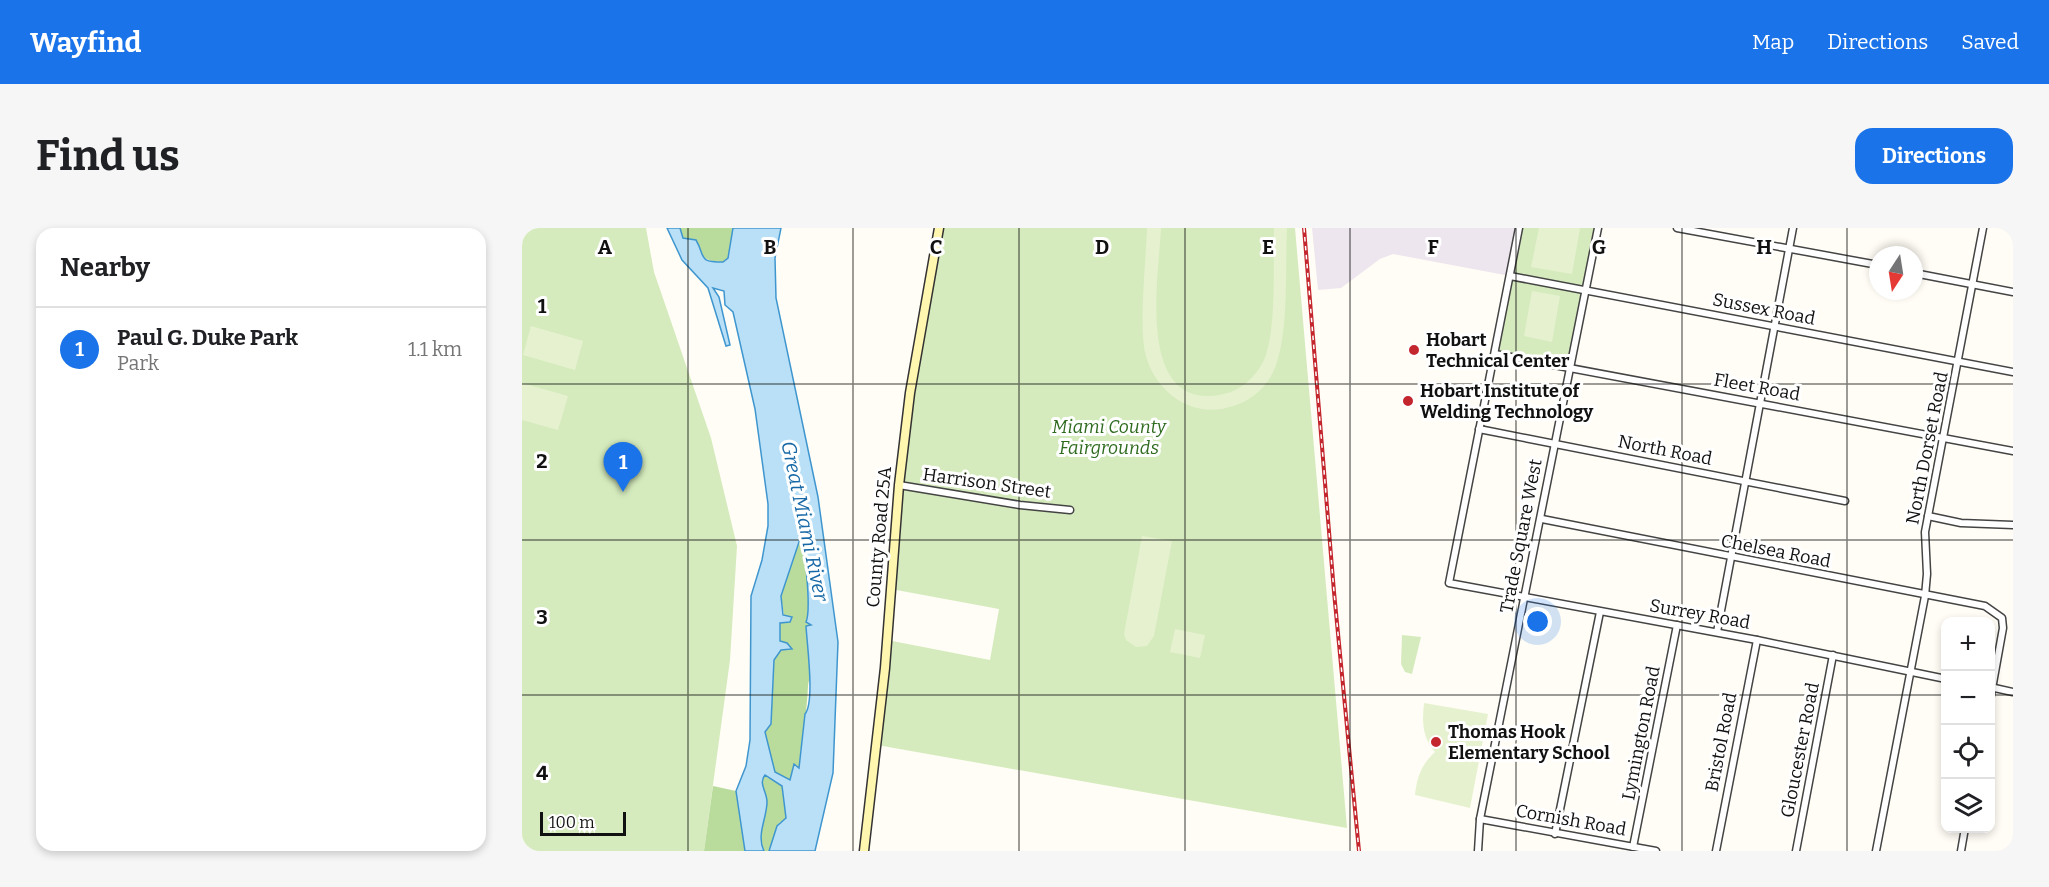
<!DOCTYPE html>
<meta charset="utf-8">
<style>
:root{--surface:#fff;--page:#f6f6f6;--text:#202124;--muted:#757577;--line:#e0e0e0;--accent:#1a73e8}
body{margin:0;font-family:Bitter,serif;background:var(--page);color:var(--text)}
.controls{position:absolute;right:18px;bottom:18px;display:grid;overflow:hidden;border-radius:12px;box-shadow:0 3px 9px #0003}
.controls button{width:54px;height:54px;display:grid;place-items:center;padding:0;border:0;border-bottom:2px solid var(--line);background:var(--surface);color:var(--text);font:30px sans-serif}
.compass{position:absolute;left:1347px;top:18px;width:54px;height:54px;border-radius:50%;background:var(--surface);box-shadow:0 3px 9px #0003;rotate:192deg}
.scale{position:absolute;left:18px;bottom:15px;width:86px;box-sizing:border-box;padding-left:6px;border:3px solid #111;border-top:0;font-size:16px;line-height:21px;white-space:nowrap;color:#111;-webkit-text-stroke:4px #fff;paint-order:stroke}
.you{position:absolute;left:1016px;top:394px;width:21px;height:21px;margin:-15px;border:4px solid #fff;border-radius:50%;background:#1a73e8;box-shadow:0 0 0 9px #1a73e833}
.badge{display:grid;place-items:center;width:39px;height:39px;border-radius:50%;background:var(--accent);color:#fff;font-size:20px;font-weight:700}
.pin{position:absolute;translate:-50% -50px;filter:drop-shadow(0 2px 3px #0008)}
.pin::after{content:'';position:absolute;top:32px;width:21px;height:18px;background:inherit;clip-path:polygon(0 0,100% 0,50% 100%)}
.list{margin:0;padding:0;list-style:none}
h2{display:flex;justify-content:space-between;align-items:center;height:78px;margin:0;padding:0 24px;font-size:26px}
h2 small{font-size:20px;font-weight:400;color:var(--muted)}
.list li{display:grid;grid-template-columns:39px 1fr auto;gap:18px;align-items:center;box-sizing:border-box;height:84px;padding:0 24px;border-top:2px solid var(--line)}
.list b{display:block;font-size:22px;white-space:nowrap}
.list p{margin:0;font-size:20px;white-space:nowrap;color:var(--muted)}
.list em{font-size:20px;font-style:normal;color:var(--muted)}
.icon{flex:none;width:33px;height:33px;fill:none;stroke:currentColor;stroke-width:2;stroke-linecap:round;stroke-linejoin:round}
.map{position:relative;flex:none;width:1491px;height:623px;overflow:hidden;border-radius:18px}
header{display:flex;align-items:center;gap:36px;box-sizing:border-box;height:84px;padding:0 30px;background:var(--accent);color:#fff}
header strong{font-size:28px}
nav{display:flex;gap:33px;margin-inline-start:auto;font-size:21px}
.intro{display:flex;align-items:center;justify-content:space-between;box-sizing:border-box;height:144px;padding:0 36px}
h1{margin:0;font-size:42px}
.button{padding:15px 27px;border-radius:18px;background:var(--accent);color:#fff;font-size:21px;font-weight:700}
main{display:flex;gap:36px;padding:0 36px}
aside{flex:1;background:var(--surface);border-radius:18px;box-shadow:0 3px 9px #0003}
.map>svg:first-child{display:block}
</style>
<header>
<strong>Wayfind</strong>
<nav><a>Map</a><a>Directions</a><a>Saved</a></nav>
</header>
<div class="intro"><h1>Find us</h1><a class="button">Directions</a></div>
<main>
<aside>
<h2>Nearby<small></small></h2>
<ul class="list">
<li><span class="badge">1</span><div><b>Paul G. Duke Park</b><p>Park</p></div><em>1.1 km</em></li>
</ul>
</aside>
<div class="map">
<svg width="1491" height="623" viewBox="0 0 1491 623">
<rect width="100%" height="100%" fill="#fffdf5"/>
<polygon fill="#eee6ef" points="790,0 997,0 988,48 871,26 858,31 819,60 796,62"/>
<g fill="#d5ebbd">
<polygon points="0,0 124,0 132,44 189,210 215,318 208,432 182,623 0,623"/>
<polygon points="417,0 773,0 825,600 355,517 365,412 468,432 477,381 369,361 377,257"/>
<polygon points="997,0 1076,0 1049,141 973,126"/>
<polygon points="880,407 899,409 890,446 883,444 879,436"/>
</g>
<g fill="#b9dc9c">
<path d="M 158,0 L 211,0 L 206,30 L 201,34 C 183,33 178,30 174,12 L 161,10 Z"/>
<path d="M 278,311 C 284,320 289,382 284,394 L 289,398 L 284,398 C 285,414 288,430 289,444 C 289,449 286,453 286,458 C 285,486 279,512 277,540 L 272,537 L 268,552 L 253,544 L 243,505 L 249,496 L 252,432 L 259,422 L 270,421 L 265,415 L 258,413 L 257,397 L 262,387 L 259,368 Z"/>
<path d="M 241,547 L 260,558 L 264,590 L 257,595 L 247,623 L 242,623 C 235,609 243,594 244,581 C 244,569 238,559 241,547 Z"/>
<polygon points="191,558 214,563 223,623 182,623"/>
</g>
<g fill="#e6f2cf">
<path d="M 625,0 L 639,0 C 637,47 613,180 697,167 C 718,164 733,150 742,132 C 755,101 751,35 752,0 L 765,0 C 763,39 767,102 754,137 C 746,160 727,175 704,180 C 666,189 631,161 623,124 C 617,93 624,33 625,0 Z"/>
<polygon points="1017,0 1058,0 1050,46 1009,39"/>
<polygon points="1010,63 1038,68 1030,114 1002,108"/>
<polygon points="9,98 61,113 53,142 1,127"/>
<polygon points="0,155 46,168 36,202 0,192"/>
<polygon points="620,308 650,313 632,408 625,418 614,419 604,412 602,406"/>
<polygon points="653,401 683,407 678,430 648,424"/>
<path d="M 902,475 L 966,486 L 948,580 L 893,567 C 895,549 899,537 913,524 C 900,509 900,494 902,475 Z"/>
</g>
<path fill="#b9e0f7" stroke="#3f96cf" stroke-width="1.5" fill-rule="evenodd" d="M 145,0 L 158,0 L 161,10 L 174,12 C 184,29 175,34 201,34 L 206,30 L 211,0 L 259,0 L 253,30 L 254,70 L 296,269 L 316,414 L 311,545 L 293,623 L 247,623 L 255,598 L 264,590 L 260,558 L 243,547 C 236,556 245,563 245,574 C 245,590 234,607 242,623 L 223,623 L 214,563 L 224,538 L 228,512 L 229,368 L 240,332 L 246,298 L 246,276 L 233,181 L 211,84 L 203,77 L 202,63 L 191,60 L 197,69 L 208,117 L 204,118 L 186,60 L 160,32 ZM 278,311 C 284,322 289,383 284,394 L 289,397 L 284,398 C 285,417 293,474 283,486 L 277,540 L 272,536 L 268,552 L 253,544 L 243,504 L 249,496 L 252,432 L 259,422 L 270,421 L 265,415 L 258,413 L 258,395 L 268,394 L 270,389 L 261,387 L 259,368 Z"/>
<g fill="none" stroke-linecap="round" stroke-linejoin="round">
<g stroke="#444" stroke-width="9">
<g id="street">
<polyline points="997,0 927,355 1235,412 1424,451"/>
<polyline points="1155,0 1356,37"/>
<polyline points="1392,45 1491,64"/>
<polyline points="988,48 1491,144"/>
<polyline points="973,126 1491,223"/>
<polyline points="957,201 1323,273"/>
<polyline points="377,257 498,277 548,282"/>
<polyline points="1406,288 1439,295 1491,297"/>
<polyline points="1020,291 1463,378 1480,390 1481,400 1468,472"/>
<polyline points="1195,404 1271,0"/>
<polyline points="1468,459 1491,464"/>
<polyline points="958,591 1134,623"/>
<polyline points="1033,606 1078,384"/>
<polyline points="1111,619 1155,397"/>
<polyline points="956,623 958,591 1076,0"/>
<polyline points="1194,623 1235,412"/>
<polyline points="1274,623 1311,427"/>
<polyline points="1354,623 1403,368 1405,346 1403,304 1461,0"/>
<polyline points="1439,623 1443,600"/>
</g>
</g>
<g stroke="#333" stroke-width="11">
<polyline id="secondary" points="342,623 363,440 377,257 388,165 417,0"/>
</g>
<use href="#street" stroke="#fff" stroke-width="6"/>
<use href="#secondary" stroke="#fff6b0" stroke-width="8"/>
<g stroke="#c4262e" stroke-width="4">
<polyline id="rail" points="782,0 812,364 837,623"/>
</g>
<use href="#rail" stroke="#fff" stroke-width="1.5" stroke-dasharray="4.5" stroke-linecap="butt"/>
</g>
<path fill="none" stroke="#111" stroke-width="1.5" stroke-opacity="0.55" d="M 166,0 L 166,623M 331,0 L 331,623M 497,0 L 497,623M 663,0 L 663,623M 828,0 L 828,623M 994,0 L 994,623M 1160,0 L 1160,623M 1325,0 L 1325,623M 0,156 L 1491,156M 0,312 L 1491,312M 0,467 L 1424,467M 1468,467 L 1491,467"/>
<g fill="#c4262e" stroke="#fff" stroke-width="2">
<circle cx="892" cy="122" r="6"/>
<circle cx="886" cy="173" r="6"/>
<circle cx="914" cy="514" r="6"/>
</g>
<g text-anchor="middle" stroke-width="6" stroke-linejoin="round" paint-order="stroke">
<g font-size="18" fill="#111" stroke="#fff">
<text transform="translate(1242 81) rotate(11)" y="6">Sussex Road</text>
<text transform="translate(1235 159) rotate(10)" y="6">Fleet Road</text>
<text transform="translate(1405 220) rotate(-79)" y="6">North Dorset Road</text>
<text transform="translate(1143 222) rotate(11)" y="6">North Road</text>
<text transform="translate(465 255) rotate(8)" y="6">Harrison Street</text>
<text transform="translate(999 308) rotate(-79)" y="6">Trade Square West</text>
<text transform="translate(357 309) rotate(-85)" y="6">County Road 25A</text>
<text transform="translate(1254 323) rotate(11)" y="6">Chelsea Road</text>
<text transform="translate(1178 386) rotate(10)" y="6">Surrey Road</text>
<text transform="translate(1119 505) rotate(-79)" y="6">Lymington Road</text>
<text transform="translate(1199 514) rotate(-79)" y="6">Bristol Road</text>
<text transform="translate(1278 522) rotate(-79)" y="6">Gloucester Road</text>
<text transform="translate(1049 592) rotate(10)" y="6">Cornish Road</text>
</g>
<g font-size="18" font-weight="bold" fill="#111" stroke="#fff" text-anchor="start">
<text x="904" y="118">Hobart<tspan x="904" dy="21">Technical Center</tspan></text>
<text x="898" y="169">Hobart Institute of<tspan x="898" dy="21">Welding Technology</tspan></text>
<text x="926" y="510">Thomas Hook<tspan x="926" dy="21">Elementary School</tspan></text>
</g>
<g font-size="18" font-style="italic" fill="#2f6b1f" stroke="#fff">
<text x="587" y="205">Miami County<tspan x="587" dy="21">Fairgrounds</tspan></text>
</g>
<g font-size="20" font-style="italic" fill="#1768a6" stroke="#fff">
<text transform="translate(283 293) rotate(78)" y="7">Great Miami River</text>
</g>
</g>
<g font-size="20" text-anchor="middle" font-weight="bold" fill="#111" stroke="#fff" stroke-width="6" stroke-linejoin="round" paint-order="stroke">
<text x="83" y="26">A</text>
<text x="248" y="26">B</text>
<text x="414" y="26">C</text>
<text x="580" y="26">D</text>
<text x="746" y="26">E</text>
<text x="911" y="26">F</text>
<text x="1077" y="26">G</text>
<text x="1242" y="26">H</text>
<text x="20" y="85">1</text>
<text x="20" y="240">2</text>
<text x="20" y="396">3</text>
<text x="20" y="552">4</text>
</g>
</svg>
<div class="controls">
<button>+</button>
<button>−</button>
<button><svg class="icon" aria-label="locate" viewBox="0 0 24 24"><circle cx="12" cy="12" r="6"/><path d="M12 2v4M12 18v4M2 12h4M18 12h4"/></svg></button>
<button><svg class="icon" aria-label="layers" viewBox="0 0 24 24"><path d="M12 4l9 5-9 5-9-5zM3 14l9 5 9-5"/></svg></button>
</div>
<svg class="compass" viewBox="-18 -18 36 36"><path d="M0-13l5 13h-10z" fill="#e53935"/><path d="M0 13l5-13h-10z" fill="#757577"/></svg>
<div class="scale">100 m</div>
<div class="you"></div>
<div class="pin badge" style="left:101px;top:264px">1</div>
</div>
</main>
